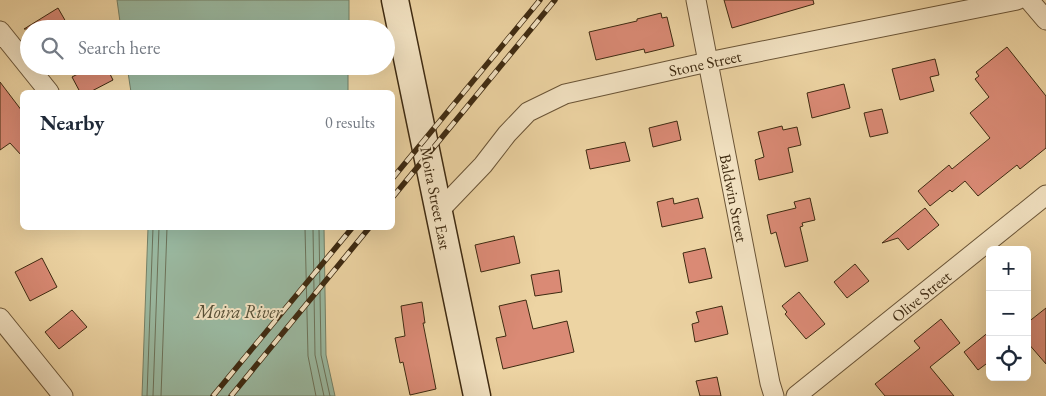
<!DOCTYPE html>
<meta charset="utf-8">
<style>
:root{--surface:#fff;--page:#f2f2f3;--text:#1f2937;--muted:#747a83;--line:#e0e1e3}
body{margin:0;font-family:"EB Garamond",serif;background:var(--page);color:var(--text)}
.controls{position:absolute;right:15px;bottom:15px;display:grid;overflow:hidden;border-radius:8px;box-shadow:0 5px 20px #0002}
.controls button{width:45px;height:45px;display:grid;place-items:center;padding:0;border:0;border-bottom:1px solid var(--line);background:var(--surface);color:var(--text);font:25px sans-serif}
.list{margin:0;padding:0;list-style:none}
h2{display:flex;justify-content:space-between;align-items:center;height:65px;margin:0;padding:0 20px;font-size:21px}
h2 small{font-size:16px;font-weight:400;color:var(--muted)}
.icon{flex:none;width:28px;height:28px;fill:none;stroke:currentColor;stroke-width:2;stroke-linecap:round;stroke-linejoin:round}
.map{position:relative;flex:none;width:1046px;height:396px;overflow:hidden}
.search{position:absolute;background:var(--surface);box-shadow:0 5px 20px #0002;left:20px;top:20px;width:375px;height:55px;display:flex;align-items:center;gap:12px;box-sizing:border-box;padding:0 18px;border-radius:28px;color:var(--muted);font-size:19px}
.panel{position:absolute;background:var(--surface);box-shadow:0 5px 20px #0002;left:20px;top:90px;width:375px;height:140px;border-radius:8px}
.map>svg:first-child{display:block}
</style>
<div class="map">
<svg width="1046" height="396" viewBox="0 0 1046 396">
<rect width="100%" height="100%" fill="#edd4a3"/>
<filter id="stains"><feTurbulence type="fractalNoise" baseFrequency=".004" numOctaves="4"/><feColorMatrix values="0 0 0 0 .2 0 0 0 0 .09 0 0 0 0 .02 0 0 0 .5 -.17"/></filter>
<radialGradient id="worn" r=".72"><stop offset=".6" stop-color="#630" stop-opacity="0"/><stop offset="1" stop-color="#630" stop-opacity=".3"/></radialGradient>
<g fill="#9ab9a1" stroke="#758067">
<polygon points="117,0 349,0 349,29 121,29"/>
<polygon points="127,66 348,66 348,92 131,92"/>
<polygon points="148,228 324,228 326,355 335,396 142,396"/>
</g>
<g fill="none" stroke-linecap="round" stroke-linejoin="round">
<g stroke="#6c7259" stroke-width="1">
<polyline points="305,228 308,356 316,396"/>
<polyline points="313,228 315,355 324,396"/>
<polyline points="319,228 321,355 330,396"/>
<polyline points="147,396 153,228"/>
<polyline points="153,396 159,228"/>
<polyline points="161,396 167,228"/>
</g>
</g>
<g fill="#da8a75" stroke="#3e2a11">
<polygon points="724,0 813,0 814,4 732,28"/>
<polygon points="58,8 70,29 24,29"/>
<polygon points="661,13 662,18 667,17 674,46 645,53 644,49 596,60 589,32 637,21 637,19"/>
<polygon points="1007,47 1046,96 1046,148 1020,169 1017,165 978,196 965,181 952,192 950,190 930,206 918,191 949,165 952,169 990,138 970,113 989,97 975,79 979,76 976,72"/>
<polygon points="935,59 939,75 930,77 934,91 900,100 892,69"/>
<polygon points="93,66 106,66 113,80 90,92 80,92 72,77"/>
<polygon points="0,82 22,111 22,156 10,143 0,150"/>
<polygon points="844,84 850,108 812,118 807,93"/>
<polygon points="882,109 888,133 870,137 864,113"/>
<polygon points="677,121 681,140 653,147 649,128"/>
<polygon points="782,126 783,130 797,127 801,145 788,148 793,172 759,180 755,160 764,157 758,132"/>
<polygon points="625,142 630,161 590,169 586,150"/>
<polygon points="673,198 674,204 698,198 703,218 662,227 657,202"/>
<polygon points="810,198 815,220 802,223 803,226 800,227 808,261 785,267 776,232 771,234 767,215 796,208 794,202"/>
<polygon points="925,208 939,225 908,250 898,238 882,243"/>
<polygon points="514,236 520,263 481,272 475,245"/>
<polygon points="705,248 712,278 689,283 683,253"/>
<polygon points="42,258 57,287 30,301 15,272"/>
<polygon points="855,264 869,281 847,298 834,282"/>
<polygon points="559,270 562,292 535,296 531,275"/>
<polygon points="799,292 825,324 806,339 785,314 787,312 782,306"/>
<polygon points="526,300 533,329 567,321 574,352 503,369 496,338 506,336 499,306"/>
<polygon points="422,302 425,323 423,323 436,389 410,395 403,362 400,363 395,338 405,336 401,306"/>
<polygon points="722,306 728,334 695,342 692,324 699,322 696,312"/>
<polygon points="1046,308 1046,364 1027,342 1027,323"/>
<polygon points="72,310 87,327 59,349 45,332"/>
<polygon points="941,319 960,343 930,367 954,396 885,396 875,384 920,348 914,341"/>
<polygon points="990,331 990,361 978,370 964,352"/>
<polygon points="717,377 721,396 700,396 696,381"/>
</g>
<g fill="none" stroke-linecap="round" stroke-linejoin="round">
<g stroke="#6a5436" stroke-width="21">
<g id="street">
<polyline points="696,0 770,383 774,396"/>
<polyline points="1029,0 1046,20"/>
<polyline points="0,31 49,92"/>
<polyline points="438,212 483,165 507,134 528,112 565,94 708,62 1017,0"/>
<polyline points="0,318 63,396"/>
<polyline points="796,396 1046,195"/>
</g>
</g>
<g stroke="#3e2a11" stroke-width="29">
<polyline id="secondary" points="395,0 477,396"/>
</g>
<use href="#street" stroke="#f3e3c3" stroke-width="19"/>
<use href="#secondary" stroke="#f3e3c3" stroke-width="26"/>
<g stroke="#3e2a11" stroke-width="5.5">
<g id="rail">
<polyline points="392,179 540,0"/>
<polyline points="392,198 555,0"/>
<polyline points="213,396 352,228"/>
<polyline points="231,396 369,228"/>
</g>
</g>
<use href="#rail" stroke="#f3e3c3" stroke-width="4" stroke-dasharray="11" stroke-linecap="butt"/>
</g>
<g text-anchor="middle" stroke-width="4" stroke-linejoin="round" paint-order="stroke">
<g font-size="16" fill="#3e2a11" stroke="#f3e3c3">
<text transform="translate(705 63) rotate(-12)" y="6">Stone Street</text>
<text transform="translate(436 198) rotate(79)" y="6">Moira Street East</text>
<text transform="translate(734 198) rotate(79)" y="6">Baldwin Street</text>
<text transform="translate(921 296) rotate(-39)" y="6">Olive Street</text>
</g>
<g font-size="18" font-style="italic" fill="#554e35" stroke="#f3e3c3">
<text x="239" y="318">Moira River</text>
</g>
</g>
<rect width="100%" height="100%" filter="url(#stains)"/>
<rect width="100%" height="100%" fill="url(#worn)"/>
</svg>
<div class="controls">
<button>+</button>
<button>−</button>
<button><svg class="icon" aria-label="locate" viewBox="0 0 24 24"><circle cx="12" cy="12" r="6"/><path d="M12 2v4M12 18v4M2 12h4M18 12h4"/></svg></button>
</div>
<div class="search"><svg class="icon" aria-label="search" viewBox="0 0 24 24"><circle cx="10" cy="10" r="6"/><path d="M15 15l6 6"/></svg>Search here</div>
<section class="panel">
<h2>Nearby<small>0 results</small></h2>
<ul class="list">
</ul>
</section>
</div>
